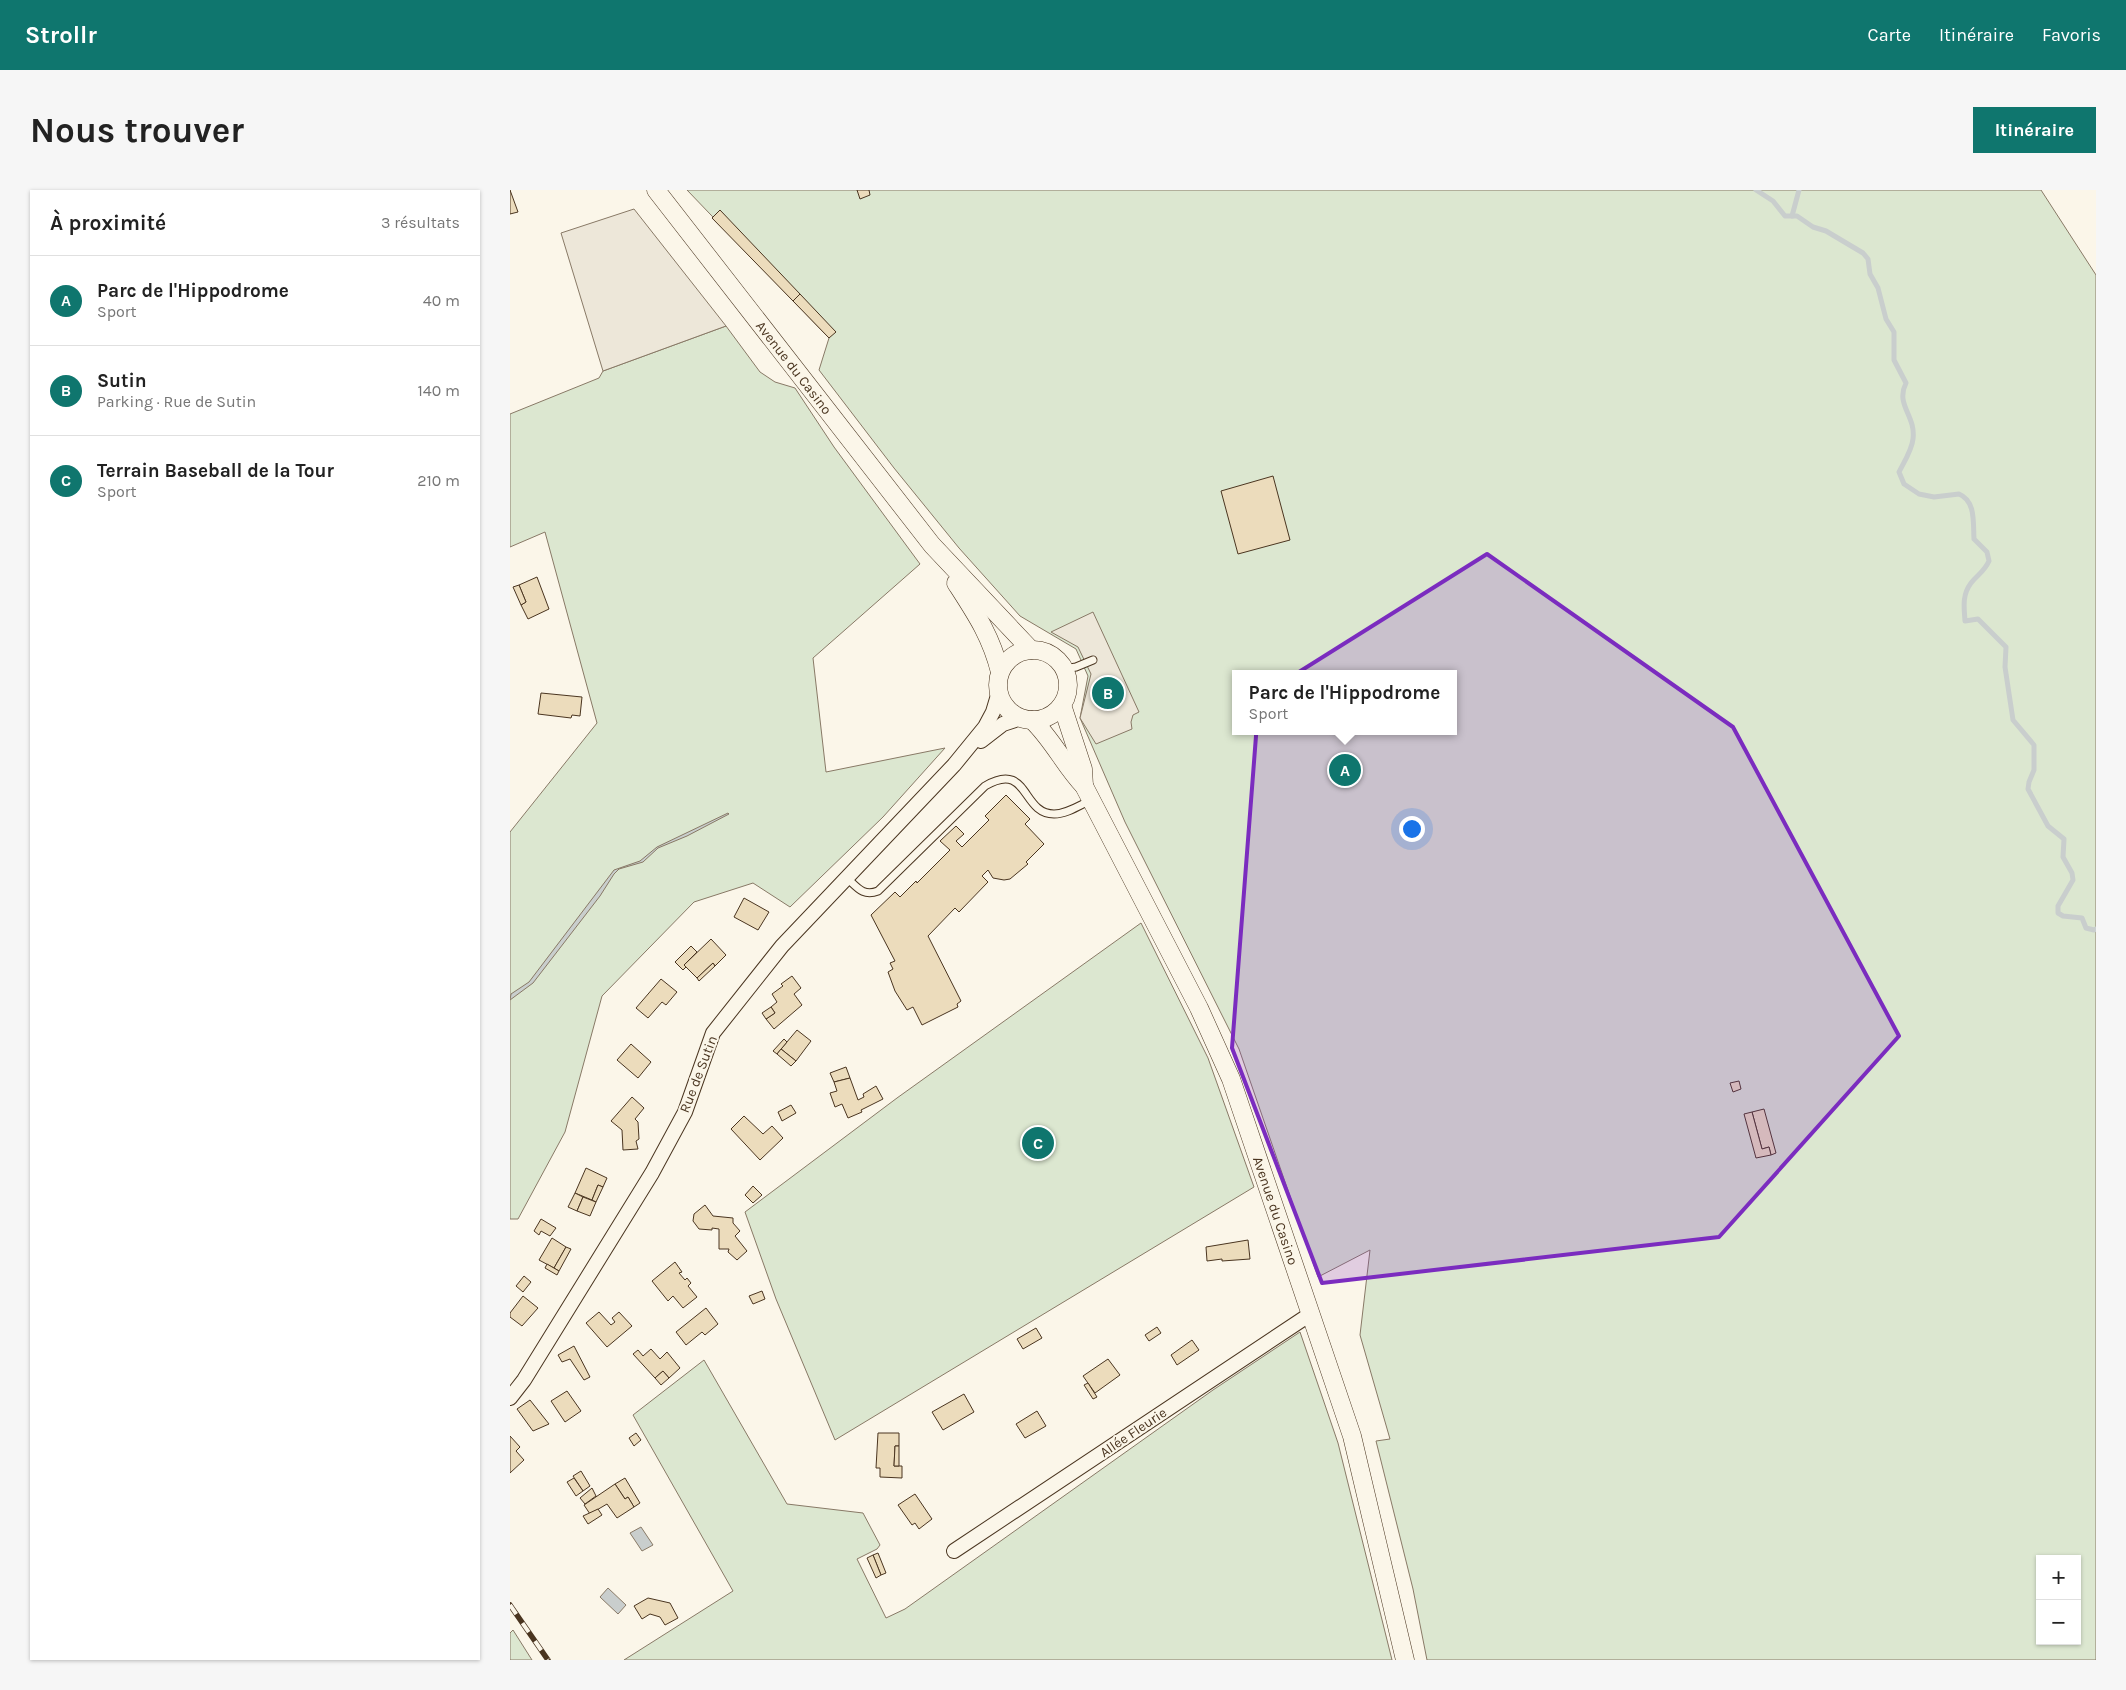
<!DOCTYPE html>
<html lang="fr">
<meta charset="utf-8">
<style>
:root{--surface:#fff;--page:#f6f6f6;--text:#222;--muted:#767676;--line:#e0e0e0;--accent:#0f766e}
body{margin:0;font-family:Karla,sans-serif;background:var(--page);color:var(--text)}
.controls{position:absolute;right:15px;bottom:15px;display:grid;overflow:hidden;border-radius:0px;box-shadow:0 1px 4px #0004}
.controls button{width:45px;height:45px;display:grid;place-items:center;padding:0;border:0;border-bottom:1px solid var(--line);background:var(--surface);color:var(--text);font:25px sans-serif}
.you{position:absolute;left:901px;top:638px;width:18px;height:18px;margin:-12px;border:4px solid #fff;border-radius:50%;background:#1a73e8;box-shadow:0 0 0 8px #1a73e833}
.badge{display:grid;place-items:center;width:32px;height:32px;border-radius:50%;background:var(--accent);color:#fff;font-size:16px;font-weight:700}
.pin{position:absolute;translate:-50% -50%;border:2px solid #fff;box-shadow:0 1px 5px #0006}
.popup{position:absolute;left:722px;top:480px;width:225px;height:65px;box-sizing:border-box;display:grid;place-content:center;border-radius:0px;background:var(--surface);filter:drop-shadow(0 1px 4px #0005);font-size:16px;white-space:nowrap;color:var(--muted)}
.popup b{font-size:19px;color:var(--text)}
.popup::after{content:'';position:absolute;left:50%;top:100%;margin-left:-10px;border:10px solid transparent;border-top-color:var(--surface)}
.list{margin:0;padding:0;list-style:none}
h2{display:flex;justify-content:space-between;align-items:center;height:65px;margin:0;padding:0 20px;font-size:21px}
h2 small{font-size:16px;font-weight:400;color:var(--muted)}
.list li{display:grid;grid-template-columns:32px 1fr auto;gap:15px;align-items:center;box-sizing:border-box;height:90px;padding:0 20px;border-top:1px solid var(--line)}
.list b{display:block;font-size:19px;white-space:nowrap}
.list p{margin:0;font-size:16px;white-space:nowrap;color:var(--muted)}
.list em{font-size:16px;font-style:normal;color:var(--muted)}
.map{position:relative;flex:none;width:1586px;height:1470px;overflow:hidden;border-radius:0px}
header{display:flex;align-items:center;gap:30px;box-sizing:border-box;height:70px;padding:0 25px;background:var(--accent);color:#fff}
header strong{font-size:24px}
nav{display:flex;gap:28px;margin-inline-start:auto;font-size:18px}
.intro{display:flex;align-items:center;justify-content:space-between;box-sizing:border-box;height:120px;padding:0 30px}
h1{margin:0;font-size:35px}
.button{padding:12px 22px;border-radius:0px;background:var(--accent);color:#fff;font-size:18px;font-weight:700}
main{display:flex;gap:30px;padding:0 30px}
aside{flex:1;background:var(--surface);border-radius:0px;box-shadow:0 1px 4px #0004}
.map>svg:first-child{display:block}
</style>
<header>
<strong>Strollr</strong>
<nav><a>Carte</a><a>Itinéraire</a><a>Favoris</a></nav>
</header>
<div class="intro"><h1>Nous trouver</h1><a class="button">Itinéraire</a></div>
<main>
<aside>
<h2>À proximité<small>3 résultats</small></h2>
<ul class="list">
<li><span class="badge">A</span><div><b>Parc de l'Hippodrome</b><p>Sport</p></div><em>40 m</em></li>
<li><span class="badge">B</span><div><b>Sutin</b><p>Parking · Rue de Sutin</p></div><em>140 m</em></li>
<li><span class="badge">C</span><div><b>Terrain Baseball de la Tour</b><p>Sport</p></div><em>210 m</em></li>
</ul>
</aside>
<div class="map">
<svg width="1586" height="1470" viewBox="0 0 1586 1470">
<rect width="100%" height="100%" fill="#fbf6e9"/>
<g fill="#dce7d0" stroke="#887966" fill-rule="evenodd">
<path d="M 177,0 L 1531,0 L 1586,85 L 1586,1470 L 917,1470 L 903,1399 L 866,1251 L 880,1249 L 850,1145 L 860,1060 L 808,1087 L 729,859 L 615,632 L 570,528 L 578,486 L 566,459 L 510,426 L 449,358 L 384,278 L 309,180 L 319,148 ZM 726,484 L 944,484 L 944,541 L 726,541 ZM 1530,1369 L 1567,1369 L 1567,1451 L 1530,1451 Z"/>
<polygon points="216,136 250,182 265,192 285,198 324,257 410,374 303,468 316,582 435,558 373,627 280,717 243,693 184,712 92,806 55,942 8,1029 0,1029 0,642 87,533 35,342 0,357 0,224 89,188 93,181"/>
<polygon points="631,733 698,868 744,997 325,1250 266,1109 235,1022 387,908"/>
<polygon points="790,1142 828,1253 882,1470 114,1470 223,1401 123,1225 194,1170 277,1314 353,1323 370,1355 367,1359 347,1369 376,1428 395,1419 703,1200"/>
<polygon points="3,1440 22,1470 0,1470 0,1443"/>
</g>
<g fill="#ede7d9" stroke="#887966">
<polygon points="124,19 216,136 93,181 51,43"/>
<polygon points="583,422 629,522 623,525 621,532 622,539 586,554 570,528 581,484 568,457 541,442"/>
</g>
<g fill="#c9cecd" stroke="#887966">
<polygon points="218,623 219,624 177,646 148,658 133,672 109,679 104,684 90,706 23,793 0,810 1,804 19,792 104,680 130,671 147,657"/>
<polygon points="131,1337 143,1355 132,1361 120,1343"/>
<polygon points="98,1398 116,1415 108,1424 90,1407"/>
</g>
<g fill="none" stroke-linecap="round" stroke-linejoin="round">
<g stroke="#c9cecd" stroke-width="5">
<path d="M 1246,0 L 1263,11 L 1275,26 L 1287,26 L 1303,37 L 1316,41 L 1353,63 L 1358,69 L 1360,84 L 1368,98 L 1376,129 L 1384,142 L 1384,170 L 1396,193 C 1385,215 1406,225 1403,249 C 1402,260 1394,272 1389,282 L 1394,294 L 1409,304 L 1424,307 L 1449,304 C 1466,311 1463,333 1464,349 L 1477,362 L 1479,371 C 1474,382 1468,384 1461,393 C 1452,405 1454,417 1455,431 L 1468,429 L 1496,457 L 1495,477 L 1503,530 L 1524,555 L 1524,580 L 1519,592 L 1518,599 L 1538,636 L 1554,649 L 1553,667 L 1562,683 L 1563,690 L 1548,716 L 1548,723 L 1553,726 L 1572,728 L 1576,738 L 1584,740 L 1586,739"/>
<polyline points="1282,26 1289,0"/>
</g>
</g>
<g fill="#ecdcbc" stroke="#4a3520">
<polygon points="0,0 8,22 0,24"/>
<polygon points="347,0 359,0 360,5 350,9"/>
<polygon points="210,20 290,104 283,111 202,28"/>
<polygon points="290,104 326,142 319,148 283,111"/>
<polygon points="763,286 780,350 728,364 711,301"/>
<polygon points="27,387 39,419 18,429 11,415 16,412 9,395"/>
<polygon points="9,395 16,412 11,415 3,397"/>
<polygon points="31,503 72,507 70,526 62,525 61,528 28,524"/>
<polygon points="496,605 520,629 515,634 534,654 516,672 518,674 500,689 494,690 483,688 478,680 472,686 478,692 449,722 445,718 418,746 451,811 447,814 448,817 412,835 403,817 397,820 385,801 378,782 383,779 380,773 385,771 361,725 385,702 390,707 406,691 407,693 440,660 430,651 446,636 454,644 446,651 452,657 479,630 475,626"/>
<polygon points="234,708 259,722 248,740 224,727"/>
<polygon points="201,749 216,765 205,776 203,773 187,788 174,775"/>
<polygon points="181,756 187,762 174,775 176,777 173,780 165,772"/>
<polygon points="203,773 205,776 189,791 187,788"/>
<polygon points="282,786 291,798 284,804 292,815 264,839 256,829 265,823 261,817 267,812 262,804 273,796 271,794"/>
<polygon points="151,789 167,802 156,815 152,812 138,828 126,818"/>
<polygon points="261,817 265,823 256,829 252,823"/>
<polygon points="287,840 301,851 286,871 271,859"/>
<polygon points="274,849 277,852 267,864 263,861"/>
<polygon points="121,854 141,872 128,888 107,870"/>
<polygon points="271,859 286,871 281,876 267,864"/>
<polygon points="336,877 340,888 324,892 320,883"/>
<polygon points="340,888 348,910 354,907 353,904 366,896 373,909 351,920 352,922 338,928 332,914 325,917 320,903 327,901 324,892"/>
<polygon points="1229,891 1231,899 1223,902 1220,893"/>
<polygon points="122,907 134,918 125,929 128,932 129,949 126,951 128,959 113,960 112,940 101,931"/>
<polygon points="281,915 286,923 272,931 268,922"/>
<polygon points="1254,919 1266,963 1261,965 1259,957 1252,959 1242,922"/>
<polygon points="1242,922 1252,959 1259,957 1261,965 1246,968 1234,924"/>
<polygon points="234,926 253,944 262,936 273,948 250,970 221,939"/>
<polygon points="76,978 97,988 93,997 88,995 82,1010 65,1003"/>
<polygon points="88,995 93,997 86,1012 82,1010"/>
<polygon points="243,996 252,1005 243,1013 235,1005"/>
<polygon points="65,1003 73,1007 67,1021 58,1017"/>
<polygon points="73,1007 86,1012 80,1026 67,1021"/>
<polygon points="195,1015 203,1026 223,1028 223,1033 230,1041 225,1046 237,1061 227,1070 218,1062 219,1059 209,1059 209,1039 202,1038 202,1040 189,1039 183,1031 184,1024"/>
<polygon points="31,1029 46,1038 40,1046 31,1041 29,1045 24,1041"/>
<polygon points="42,1048 56,1057 44,1078 29,1070"/>
<polygon points="738,1050 740,1069 712,1071 712,1069 697,1071 696,1057"/>
<polygon points="56,1057 61,1059 49,1081 44,1078"/>
<polygon points="165,1072 172,1082 169,1083 175,1090 177,1088 181,1093 178,1096 187,1107 173,1118 163,1106 158,1111 142,1091"/>
<polygon points="37,1074 49,1081 47,1085 35,1078"/>
<polygon points="14,1086 21,1092 13,1102 6,1096"/>
<polygon points="252,1101 255,1109 243,1114 239,1106"/>
<polygon points="13,1106 28,1118 12,1136 0,1127 0,1123"/>
<polygon points="196,1118 208,1134 195,1145 192,1142 176,1155 166,1142"/>
<polygon points="89,1122 101,1135 105,1132 102,1128 109,1122 122,1136 97,1157 76,1133"/>
<polygon points="647,1137 651,1143 639,1151 635,1145"/>
<polygon points="526,1138 532,1148 513,1159 507,1149"/>
<polygon points="682,1150 689,1160 667,1175 661,1165"/>
<polygon points="64,1156 80,1187 74,1190 60,1169 52,1172 48,1165"/>
<polygon points="141,1159 150,1169 157,1162 170,1178 159,1188 153,1181 145,1188 123,1164 128,1160 133,1166"/>
<polygon points="598,1169 610,1185 585,1203 573,1186"/>
<polygon points="153,1181 159,1188 151,1195 145,1188"/>
<polygon points="578,1193 587,1207 583,1209 574,1195"/>
<polygon points="57,1201 71,1221 55,1232 41,1211"/>
<polygon points="454,1204 464,1222 433,1240 422,1222"/>
<polygon points="20,1210 39,1234 23,1241 7,1219"/>
<polygon points="527,1221 536,1236 515,1248 506,1234"/>
<polygon points="126,1243 131,1250 124,1256 119,1248"/>
<polygon points="368,1243 389,1243 389,1256 385,1256 384,1276 392,1276 392,1288 370,1287 370,1278 366,1278"/>
<polygon points="0,1246 10,1257 6,1261 14,1270 0,1283"/>
<polygon points="385,1256 389,1256 389,1276 384,1276"/>
<polygon points="71,1281 80,1296 73,1301 63,1286"/>
<polygon points="64,1288 73,1301 66,1306 57,1292"/>
<polygon points="115,1288 130,1313 124,1317 118,1307 115,1309 105,1294"/>
<polygon points="105,1294 115,1309 118,1307 124,1317 107,1328 97,1314 80,1324 74,1315"/>
<polygon points="82,1298 86,1306 75,1314 70,1308"/>
<polygon points="405,1304 422,1329 409,1339 405,1333 402,1335 388,1315"/>
<polygon points="88,1319 92,1325 78,1334 73,1326"/>
<polygon points="368,1363 376,1383 371,1385 363,1365"/>
<polygon points="363,1365 371,1385 366,1388 357,1368"/>
<polygon points="138,1408 160,1413 168,1428 155,1435 150,1427 140,1424 132,1429 124,1416"/>
</g>
<g fill="none" stroke-linecap="round" stroke-linejoin="round">
<g stroke="#4a3520" stroke-width="9">
<g id="service">
<polyline points="554,479 566,477 583,470"/>
<path d="M 337,688 C 347,697 353,707 368,701 L 475,596 C 519,570 511,624 544,624 C 557,624 570,615 581,610"/>
</g>
</g>
<g stroke="#4a3520" stroke-width="16">
<g id="minor">
<polyline points="471,551 493,534 511,528"/>
<polyline points="0,1208 14,1190 142,983 175,922 203,843 272,756 444,575 475,537 483,522 489,502"/>
<polyline points="444,1361 796,1127 802,1125"/>
</g>
</g>
<g stroke="#4a3520" stroke-width="19">
<g id="tertiary">
<path id="s1" d="M 146,0 L 422,355 L 521,460"/>
<path d="M 446,393 C 466,424 481,446 490,482"/>
<circle cx="523" cy="495" r="35"/>
<polyline points="552,515 573,579 574,596"/>
<path id="s2" d="M 522,530 C 543,550 554,575 574,596 L 689,818 L 721,889 L 842,1246 L 895,1470"/>
</g>
</g>
<use href="#service" stroke="#fbf6e9" stroke-width="7"/>
<use href="#minor" stroke="#fbf6e9" stroke-width="14"/>
<use href="#tertiary" stroke="#fbf6e9" stroke-width="18"/>
<g stroke="#4a3520" stroke-width="5.5">
<polyline id="rail" points="0,1415 38,1470"/>
</g>
<use href="#rail" stroke="#fbf6e9" stroke-width="4" stroke-dasharray="11" stroke-linecap="butt"/>
</g>
<path fill="#7b2cbf" fill-opacity="0.2" stroke="#7b2cbf" stroke-width="4" stroke-linejoin="round" d="M 977,364 L 1223,537 L 1389,846 L 1209,1047 L 812,1093 L 722,858 L 749,507 Z"/>
<g text-anchor="middle" stroke-width="4" stroke-linejoin="round" paint-order="stroke">
<g font-size="14" fill="#4a3520" stroke="#fbf6e9">
<text dy="5" stroke="none"><textPath href="#s1" startOffset="225">Avenue du Casino</textPath></text>
<text transform="translate(188 884) rotate(-69)" y="5">Rue de Sutin</text>
<text dy="5" stroke="none"><textPath href="#s2" startOffset="551">Avenue du Casino</textPath></text>
<text transform="translate(623 1242) rotate(-34)" y="5">Allée Fleurie</text>
</g>
</g>
</svg>
<div class="controls">
<button>+</button>
<button>−</button>
</div>
<div class="you"></div>
<div class="pin badge" style="left:835px;top:580px">A</div>
<div class="popup"><b>Parc de l'Hippodrome</b>Sport</div>
<div class="pin badge" style="left:598px;top:503px">B</div>
<div class="pin badge" style="left:528px;top:953px">C</div>
</div>
</main>
